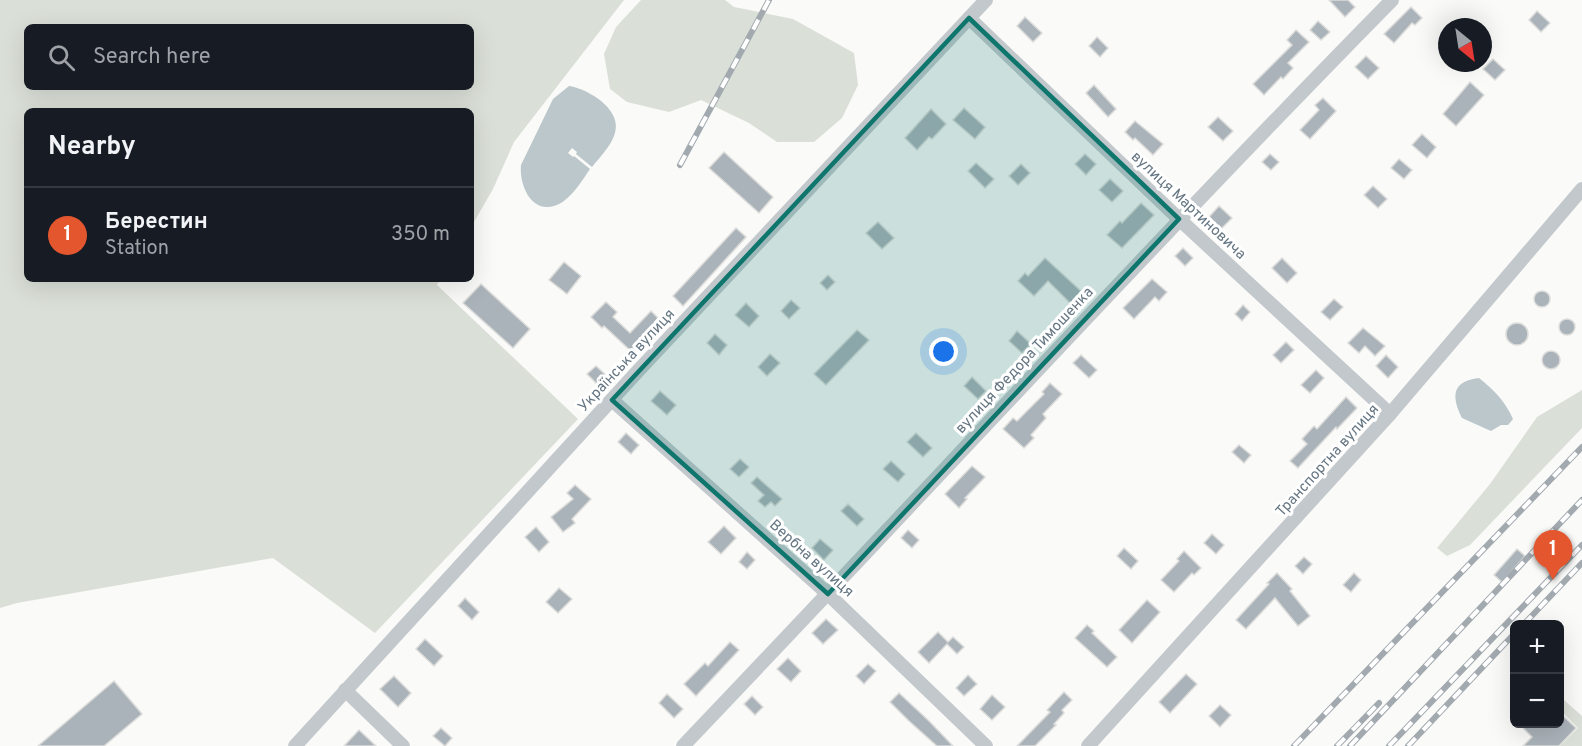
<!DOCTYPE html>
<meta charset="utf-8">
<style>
:root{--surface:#171b24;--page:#242831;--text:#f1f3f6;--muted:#9ea1a6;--line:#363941;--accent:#e4572e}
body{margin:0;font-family:Overpass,sans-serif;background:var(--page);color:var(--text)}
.controls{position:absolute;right:18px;bottom:18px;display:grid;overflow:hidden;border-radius:9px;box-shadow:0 6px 24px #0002}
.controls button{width:54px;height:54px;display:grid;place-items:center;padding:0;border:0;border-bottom:2px solid var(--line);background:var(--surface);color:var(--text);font:30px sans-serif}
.compass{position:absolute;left:1438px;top:18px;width:54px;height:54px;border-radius:50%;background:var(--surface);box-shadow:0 6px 24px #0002;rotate:150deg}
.you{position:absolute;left:944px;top:352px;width:21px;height:21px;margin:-15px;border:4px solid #fff;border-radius:50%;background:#1a73e8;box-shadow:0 0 0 9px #1a73e833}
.badge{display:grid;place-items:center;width:39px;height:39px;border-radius:50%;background:var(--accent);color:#fff;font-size:20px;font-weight:700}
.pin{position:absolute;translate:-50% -50px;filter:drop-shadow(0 2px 3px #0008)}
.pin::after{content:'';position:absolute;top:32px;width:21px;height:18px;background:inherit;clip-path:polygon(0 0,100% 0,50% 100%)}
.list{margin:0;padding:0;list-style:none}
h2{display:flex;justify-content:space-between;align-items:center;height:78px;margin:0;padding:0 24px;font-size:26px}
h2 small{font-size:20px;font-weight:400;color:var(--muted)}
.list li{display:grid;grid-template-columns:39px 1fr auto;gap:18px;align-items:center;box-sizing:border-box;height:96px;padding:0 24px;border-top:2px solid var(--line)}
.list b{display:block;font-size:22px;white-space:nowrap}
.list p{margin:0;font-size:20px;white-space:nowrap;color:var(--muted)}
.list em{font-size:20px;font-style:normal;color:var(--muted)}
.icon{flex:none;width:33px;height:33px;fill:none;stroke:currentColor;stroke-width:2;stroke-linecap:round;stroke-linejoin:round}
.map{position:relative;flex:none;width:1582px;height:746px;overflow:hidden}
.search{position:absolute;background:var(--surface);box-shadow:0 6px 24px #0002;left:24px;top:24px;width:450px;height:66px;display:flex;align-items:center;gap:15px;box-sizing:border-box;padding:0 21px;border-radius:9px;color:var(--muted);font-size:22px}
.panel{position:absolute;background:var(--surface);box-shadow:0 6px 24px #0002;left:24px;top:108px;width:450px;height:174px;border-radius:9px}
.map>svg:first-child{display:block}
</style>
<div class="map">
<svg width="1582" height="746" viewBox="0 0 1582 746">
<rect width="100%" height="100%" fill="#fafaf8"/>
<g fill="#dadfd7" fill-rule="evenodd">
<path d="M 0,0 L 624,0 L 514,142 L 493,189 L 471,227 L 471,111 L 27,111 L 27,279 L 440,279 L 437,285 L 578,419 L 375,633 L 273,558 L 17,603 L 0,608 ZM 27,27 L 471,27 L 471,87 L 27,87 Z"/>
<polygon points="641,0 725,0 734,7 793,19 854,53 858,85 842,118 814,142 777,142 749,123 701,100 669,112 627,102 610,89 604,54 616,27"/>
<polygon points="1582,390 1582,428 1470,545 1447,556 1437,548 1490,484 1537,417"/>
<polygon points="1564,700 1582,716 1582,746 1560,746 1578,728 1560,710 1560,705"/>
</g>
<g fill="#bbc7cb">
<path d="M 569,86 C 589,89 625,111 614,136 C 610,147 599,158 592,167 L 576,154 L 577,152 L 572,148 L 568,153 L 573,157 L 574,156 L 590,169 C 582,181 569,202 554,206 C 530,213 519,183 521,165 L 553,99 Z"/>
<path d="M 1479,378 C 1494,390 1505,401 1513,419 L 1508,425 L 1501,425 L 1491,431 L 1462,418 C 1451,396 1452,381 1479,378 Z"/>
</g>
<g fill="#aab3b9" stroke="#dcdcda" stroke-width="1.5">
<polygon points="1329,0 1348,0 1355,7 1345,17"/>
<polygon points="1411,7 1422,18 1415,25 1412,23 1394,43 1384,34"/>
<polygon points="1537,11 1550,23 1541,32 1529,20"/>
<polygon points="1025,17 1042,33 1033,42 1017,26"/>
<polygon points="1318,21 1330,32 1321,40 1310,30"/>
<polygon points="1296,30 1309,42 1288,63 1293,68 1283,79 1281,77 1264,95 1253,84 1292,45 1287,40"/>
<polygon points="1097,37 1108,48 1100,57 1089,46"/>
<polygon points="1366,56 1379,68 1368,79 1355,67"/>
<polygon points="1493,59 1505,70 1495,80 1483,69"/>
<polygon points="1470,82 1484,95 1456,126 1443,114"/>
<polygon points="1094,85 1116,109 1108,117 1086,93"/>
<polygon points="1323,98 1336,111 1310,139 1300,130 1319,110 1315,105"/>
<polygon points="964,108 985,127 975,139 953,120"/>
<polygon points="931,109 946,124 932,139 929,137 917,150 905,138"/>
<polygon points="1218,117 1233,131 1223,141 1208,127"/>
<polygon points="1135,121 1163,144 1153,155 1135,138 1133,140 1125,132"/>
<polygon points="1422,134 1436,147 1427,158 1412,145"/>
<polygon points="724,152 773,197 759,213 709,168"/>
<polygon points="1085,154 1096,164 1086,175 1075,164"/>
<polygon points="1270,154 1279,162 1271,170 1262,162"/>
<polygon points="1399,159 1412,170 1404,179 1391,168"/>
<polygon points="976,163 994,179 985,188 968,171"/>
<polygon points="1021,164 1030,173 1018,185 1009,176"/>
<polygon points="1110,179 1123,191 1112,202 1099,190"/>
<polygon points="1373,186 1387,199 1378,208 1364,195"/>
<polygon points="1141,203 1154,215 1122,248 1107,235 1120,221 1122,223"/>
<polygon points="1219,206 1232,218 1221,229 1209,217"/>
<polygon points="878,222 894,238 882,249 866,233"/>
<polygon points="736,228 746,237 683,306 673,296"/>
<polygon points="1183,248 1193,258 1185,266 1175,256"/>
<polygon points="1045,258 1082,292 1071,304 1048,281 1034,296 1018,281 1025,273 1028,276"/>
<polygon points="1282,258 1297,273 1287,283 1272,268"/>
<polygon points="564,262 581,276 567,294 549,280"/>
<polygon points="828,275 835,282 827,290 820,283"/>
<polygon points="1152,279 1167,292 1159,301 1155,297 1134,319 1123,308"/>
<polygon points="481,284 530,329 513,348 463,303"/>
<circle cx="1542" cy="299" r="8"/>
<polygon points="1334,299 1343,307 1330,320 1321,312"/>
<polygon points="791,300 800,308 789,319 781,311"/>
<polygon points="606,302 617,312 613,317 630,333 651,311 664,324 634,354 604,326 602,328 591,317"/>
<polygon points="746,303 759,316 749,327 735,315"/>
<polygon points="1243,305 1250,312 1242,321 1235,314"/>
<circle cx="1567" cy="327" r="8"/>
<circle cx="1517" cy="334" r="11"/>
<polygon points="1363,328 1385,346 1375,356 1365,346 1359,353 1348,343"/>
<polygon points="857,330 869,340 826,385 814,374"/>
<polygon points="1017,331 1031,344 1022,353 1009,341"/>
<polygon points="715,334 727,345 719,355 707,343"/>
<polygon points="1286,342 1294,350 1281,363 1273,355"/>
<circle cx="1551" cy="360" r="9"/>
<polygon points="770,354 780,363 767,376 758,367"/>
<polygon points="1081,355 1097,370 1089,378 1073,363"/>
<polygon points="1386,355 1398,367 1388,378 1376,366"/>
<polygon points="596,366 609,378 600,387 587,374"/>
<polygon points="1316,370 1324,378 1310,393 1301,385"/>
<polygon points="972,377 986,391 978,399 964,386"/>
<polygon points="1050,383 1062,394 1043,414 1046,418 1031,435 1034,438 1024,448 1003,429 1013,418 1017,421 1044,394 1042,392"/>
<polygon points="660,391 676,405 667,415 651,401"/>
<polygon points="1346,397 1357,408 1337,429 1336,427 1298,468 1290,461 1307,444 1302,439 1314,426 1317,429"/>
<polygon points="626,433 639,445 631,454 618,442"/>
<polygon points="916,433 932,448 923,457 907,442"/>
<polygon points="1239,445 1251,455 1244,463 1232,452"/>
<polygon points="740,459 749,467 739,477 730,469"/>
<polygon points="891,461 905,474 898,482 883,469"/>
<polygon points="972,466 985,477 965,498 967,499 959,508 945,494"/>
<polygon points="757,477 782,499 775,506 771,502 765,507 758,501 764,495 751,483"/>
<polygon points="575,485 591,499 572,519 575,523 563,532 551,517 573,499 567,493"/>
<polygon points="848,504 864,519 857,526 841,511"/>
<polygon points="724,526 736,538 721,554 708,542"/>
<polygon points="536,527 549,542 539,552 525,537"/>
<polygon points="908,530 919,540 912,548 901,538"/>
<polygon points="1212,534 1224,545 1216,554 1204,543"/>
<polygon points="820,539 833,550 824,560 812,548"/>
<polygon points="1124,548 1138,561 1131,569 1117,556"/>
<polygon points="1517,549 1525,556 1502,582 1494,575"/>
<polygon points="1184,551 1201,568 1194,575 1192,573 1174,592 1161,580 1179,561 1177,559"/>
<polygon points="747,552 755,560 747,569 739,562"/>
<polygon points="1304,557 1312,564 1303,574 1295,566"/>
<polygon points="1277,573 1292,589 1290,591 1310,616 1298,626 1275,598 1246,629 1236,620 1269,584 1267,583"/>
<polygon points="1354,573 1361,580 1351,592 1343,585"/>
<polygon points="559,588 572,599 558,613 546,602"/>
<polygon points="465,598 479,612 472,620 458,606"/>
<polygon points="1147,600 1160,612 1132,643 1119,630"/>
<polygon points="826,619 838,630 823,644 812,633"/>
<polygon points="1087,625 1094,631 1092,633 1117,657 1107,667 1075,638"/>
<polygon points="938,632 948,642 953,637 964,647 957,654 947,644 929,663 918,652"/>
<polygon points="425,639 443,656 434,666 416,649"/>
<polygon points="730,642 739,650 696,696 684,684 705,663 708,666"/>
<polygon points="788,658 801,671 791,682 777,669"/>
<polygon points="868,664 876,671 864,684 856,676"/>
<polygon points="1186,674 1197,684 1170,713 1159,702"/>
<polygon points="968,675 977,684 964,696 956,688"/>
<polygon points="394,676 411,693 398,707 380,689"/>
<polygon points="114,681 142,714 104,746 38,746"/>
<polygon points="1064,692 1072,700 1062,710 1064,713 1054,724 1056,725 1035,746 1017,746 1050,712 1047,710"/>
<polygon points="899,693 929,721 953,746 937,746 909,721 890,702"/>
<polygon points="667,694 683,709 674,718 659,703"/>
<polygon points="992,695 1005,707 992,720 980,709"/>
<polygon points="752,696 763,707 755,715 744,704"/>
<polygon points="1220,705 1231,715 1220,727 1209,716"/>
<polygon points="1560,713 1576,728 1559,746 1523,746 1532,737 1518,723 1560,723"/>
<polygon points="441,728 452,738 445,746 433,736"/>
<polygon points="359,730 376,746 344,746"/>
</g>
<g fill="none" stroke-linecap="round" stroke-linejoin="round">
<g stroke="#c3c8cc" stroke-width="14">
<polyline points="969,18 1179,219 1390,414"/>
<polyline points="612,400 828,594 986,746"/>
<polyline points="345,690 403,746"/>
<polyline points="295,746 637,372 986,0"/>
<path d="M 683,746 C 920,498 1151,245 1392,0"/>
<polyline points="1088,746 1390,414 1582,189"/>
</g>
<g stroke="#a2aab0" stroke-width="6">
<g id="rail">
<polyline points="680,165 769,0"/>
<polyline points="1524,624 1582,563"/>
<polyline points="1294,746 1582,447"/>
<polyline points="1337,746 1379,703"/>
<polyline points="1350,746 1582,500"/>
<polyline points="1389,746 1582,545"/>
<polyline points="1408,746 1514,634"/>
</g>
</g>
<use href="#rail" stroke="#fff" stroke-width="4" stroke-dasharray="11" stroke-linecap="butt"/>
</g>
<path fill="#0f766e" fill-opacity="0.2" stroke="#0f766e" stroke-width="4.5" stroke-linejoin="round" d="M 969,18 L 1179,219 L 828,594 L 612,400 Z"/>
<g text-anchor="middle" stroke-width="6" stroke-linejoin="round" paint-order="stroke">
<g font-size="15" fill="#657683" stroke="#fff">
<text transform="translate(1189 205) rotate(43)" y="5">вулиця Мартиновича</text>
<text transform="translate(626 360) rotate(-47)" y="5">Українська вулиця</text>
<text transform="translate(1024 360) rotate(-47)" y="5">вулиця Федора Тимошенка</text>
<text transform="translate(1327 460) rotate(-48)" y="5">Транспортна вулиця</text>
<text transform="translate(812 558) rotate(42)" y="5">Вербна вулиця</text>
</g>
</g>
</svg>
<div class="controls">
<button>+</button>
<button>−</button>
</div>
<svg class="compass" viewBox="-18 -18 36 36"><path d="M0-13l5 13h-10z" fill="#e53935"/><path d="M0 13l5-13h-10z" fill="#9ea1a6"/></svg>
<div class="you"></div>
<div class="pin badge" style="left:1553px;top:580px">1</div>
<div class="search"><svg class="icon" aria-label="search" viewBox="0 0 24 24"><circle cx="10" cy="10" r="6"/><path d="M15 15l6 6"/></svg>Search here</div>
<section class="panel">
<h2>Nearby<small></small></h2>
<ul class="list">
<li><span class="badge">1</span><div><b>Берестин</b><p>Station</p></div><em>350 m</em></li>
</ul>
</section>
</div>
